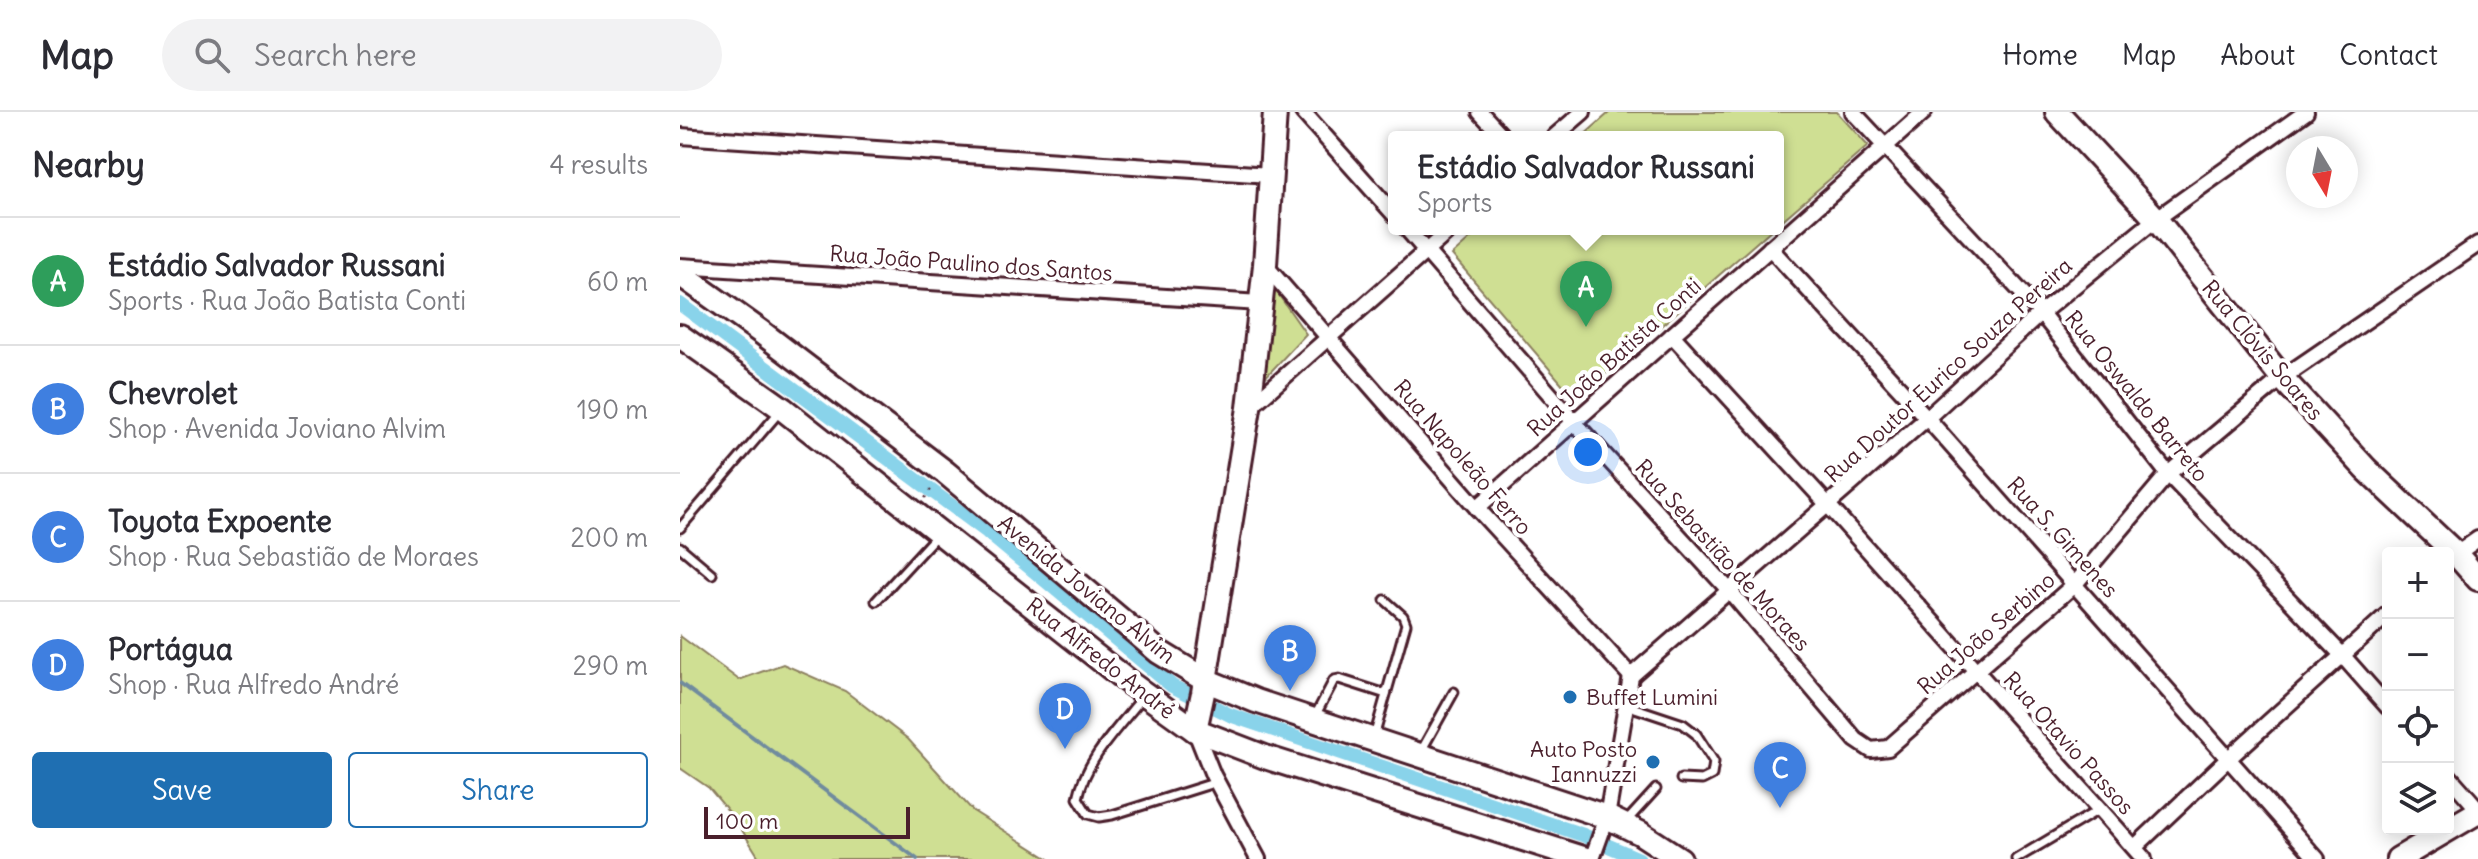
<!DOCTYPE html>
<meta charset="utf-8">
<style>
:root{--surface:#fff;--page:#f2f2f3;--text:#2b2b33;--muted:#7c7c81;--line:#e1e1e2;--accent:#1f6fb2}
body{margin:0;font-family:Delius,sans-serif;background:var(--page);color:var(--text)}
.controls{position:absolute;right:24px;bottom:24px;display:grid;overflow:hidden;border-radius:8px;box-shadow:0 4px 20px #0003}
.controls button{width:72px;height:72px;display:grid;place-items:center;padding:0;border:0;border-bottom:2px solid var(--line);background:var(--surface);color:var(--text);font:40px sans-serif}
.compass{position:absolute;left:1606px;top:24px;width:72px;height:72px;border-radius:50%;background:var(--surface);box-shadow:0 4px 20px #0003;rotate:170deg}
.scale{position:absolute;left:24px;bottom:20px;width:206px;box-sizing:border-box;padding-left:8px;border:4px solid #4a1f2b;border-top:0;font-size:22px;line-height:28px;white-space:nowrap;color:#4a1f2b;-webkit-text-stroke:6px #fff;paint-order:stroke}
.you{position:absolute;left:908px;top:340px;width:28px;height:28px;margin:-20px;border:6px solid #fff;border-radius:50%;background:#1a73e8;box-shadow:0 0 0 12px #1a73e833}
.badge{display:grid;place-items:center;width:52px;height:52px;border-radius:50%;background:var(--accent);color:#fff;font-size:26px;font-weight:700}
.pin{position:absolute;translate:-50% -66px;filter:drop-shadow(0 2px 4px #0008)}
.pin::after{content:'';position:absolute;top:42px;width:28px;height:24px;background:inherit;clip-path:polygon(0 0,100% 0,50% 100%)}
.popup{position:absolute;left:708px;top:19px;width:396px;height:104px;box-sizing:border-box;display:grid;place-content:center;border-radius:8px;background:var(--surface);filter:drop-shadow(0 2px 6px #0005);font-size:26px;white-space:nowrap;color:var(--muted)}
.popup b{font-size:30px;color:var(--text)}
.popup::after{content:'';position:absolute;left:50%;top:100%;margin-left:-16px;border:16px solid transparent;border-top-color:var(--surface)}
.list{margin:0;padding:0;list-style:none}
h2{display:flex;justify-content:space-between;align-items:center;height:104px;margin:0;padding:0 32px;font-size:34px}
h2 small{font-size:26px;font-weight:400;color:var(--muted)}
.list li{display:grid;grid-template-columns:52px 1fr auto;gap:24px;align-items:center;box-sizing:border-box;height:128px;padding:0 32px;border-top:2px solid var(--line)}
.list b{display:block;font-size:30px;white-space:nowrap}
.list p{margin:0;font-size:26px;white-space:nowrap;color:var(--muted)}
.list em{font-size:26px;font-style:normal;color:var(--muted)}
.actions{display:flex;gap:16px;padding:24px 32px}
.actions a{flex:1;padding:18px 0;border:2px solid var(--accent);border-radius:8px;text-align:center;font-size:28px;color:var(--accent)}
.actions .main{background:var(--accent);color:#fff}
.icon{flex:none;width:44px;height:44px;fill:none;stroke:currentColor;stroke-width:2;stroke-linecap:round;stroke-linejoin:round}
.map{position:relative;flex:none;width:1798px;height:747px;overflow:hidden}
header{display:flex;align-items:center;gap:48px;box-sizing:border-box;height:112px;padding:0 40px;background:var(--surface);border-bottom:2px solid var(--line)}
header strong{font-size:38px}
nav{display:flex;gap:44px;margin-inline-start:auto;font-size:28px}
.search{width:560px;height:72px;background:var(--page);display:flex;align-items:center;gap:20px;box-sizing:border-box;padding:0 28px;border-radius:44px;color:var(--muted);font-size:30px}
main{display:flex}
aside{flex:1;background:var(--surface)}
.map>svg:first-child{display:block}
</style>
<header>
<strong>Map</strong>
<div class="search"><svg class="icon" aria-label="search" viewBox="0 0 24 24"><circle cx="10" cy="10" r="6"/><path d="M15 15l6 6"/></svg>Search here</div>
<nav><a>Home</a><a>Map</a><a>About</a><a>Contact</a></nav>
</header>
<main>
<aside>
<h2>Nearby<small>4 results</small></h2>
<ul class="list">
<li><span class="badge" style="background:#2e9e5b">A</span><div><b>Estádio Salvador Russani</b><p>Sports · Rua João Batista Conti</p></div><em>60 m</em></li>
<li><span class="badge" style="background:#3f7fe0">B</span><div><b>Chevrolet</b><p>Shop · Avenida Joviano Alvim</p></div><em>190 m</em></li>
<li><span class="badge" style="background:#3f7fe0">C</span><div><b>Toyota Expoente</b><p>Shop · Rua Sebastião de Moraes</p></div><em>200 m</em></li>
<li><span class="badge" style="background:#3f7fe0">D</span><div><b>Portágua</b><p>Shop · Rua Alfredo André</p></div><em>290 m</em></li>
</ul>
<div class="actions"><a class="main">Save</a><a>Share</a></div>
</aside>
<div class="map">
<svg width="1798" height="747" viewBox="0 0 1798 747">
<rect width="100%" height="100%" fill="#fff"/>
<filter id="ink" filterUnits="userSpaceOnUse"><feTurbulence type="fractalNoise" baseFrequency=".0125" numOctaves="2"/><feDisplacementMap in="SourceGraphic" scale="16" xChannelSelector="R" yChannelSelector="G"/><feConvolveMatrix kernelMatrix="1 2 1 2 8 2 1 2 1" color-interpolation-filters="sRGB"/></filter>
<g filter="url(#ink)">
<g fill="#cfdf93" stroke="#8c7f5f" stroke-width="2">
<polygon points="930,0 1157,0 1188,34 1098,112 1098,25 902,25"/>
<polygon points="801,117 1092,117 896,288 772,143"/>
<polygon points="591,172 626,222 581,270"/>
<polygon points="0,524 59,568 103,552 165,579 228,627 293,699 369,747 80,747 55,707 29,676 0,656"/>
</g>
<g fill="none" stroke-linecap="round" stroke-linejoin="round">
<polyline stroke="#708b9e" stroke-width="4" points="0,571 237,747"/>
<polyline stroke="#89d3ea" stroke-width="14" points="0,192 307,420 492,574 550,603 903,723 959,747"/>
<g stroke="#4a1f2b" stroke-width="13">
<g id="lane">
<polyline points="0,416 101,298"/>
<polyline points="0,435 32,462"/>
<polyline points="196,489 256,424"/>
<path d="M 462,586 C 438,616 406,647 398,686 L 408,702 L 419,705 L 432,703 L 537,670"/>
<polyline points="946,593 1003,612 1016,622 1034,650 1032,663 1022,668 1001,667"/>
<polyline points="634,606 654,568 659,567 706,582"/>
<polyline points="694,625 726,512 723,504 705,488"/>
<polyline points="740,641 774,580"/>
<polyline points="945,711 976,677"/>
<polyline points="1336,747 1420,697"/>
</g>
</g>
<g stroke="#4a1f2b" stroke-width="20">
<g id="street">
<polyline points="623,0 714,102"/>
<polyline points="800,0 823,25"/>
<polyline points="1173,0 1361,201 1488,362 1662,543 1708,595"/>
<polyline points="0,24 590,63"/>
<polyline points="874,25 903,0"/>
<polyline points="727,117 894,310 1048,477 1176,628 1191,638 1208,636 1395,472 1488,362 1602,266 1798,132"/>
<polyline points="1090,136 1247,306 1637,747"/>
<polyline points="585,153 797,396 951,564"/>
<polyline points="0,154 580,191"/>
<polyline points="992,223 1148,393 1464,747"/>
<polyline points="569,296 771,117"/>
<polyline points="797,396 1244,0"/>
<polyline points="1772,445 1798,427"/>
<polyline points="951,564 1247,306 1361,201 1476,107 1626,0"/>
<polyline points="515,618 533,663 578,747"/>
<polyline points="1768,663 1798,697"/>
<polyline points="1455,735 1549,646 1708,502"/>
<polyline points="912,747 927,705 951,564"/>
</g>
</g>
<g stroke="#4a1f2b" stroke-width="28">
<g id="secondary">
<polyline points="1377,0 1476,107 1602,266 1686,357 1776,442 1798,467"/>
<polyline points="0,162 81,220 265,360 479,540 525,568 576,589 927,705 960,721 1000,747"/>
<polyline points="0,224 103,297 451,572 515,618 585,645 906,747"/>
<polyline points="515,618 523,581 569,296 585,153 595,0"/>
<polyline points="1718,747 1798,700"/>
</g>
</g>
<polyline stroke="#4a1f2b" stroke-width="2" stroke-dasharray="2 6" stroke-linecap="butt" points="245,386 253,375"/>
<use href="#lane" stroke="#fff" stroke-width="7"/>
<use href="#street" stroke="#fff" stroke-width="14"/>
<use href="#secondary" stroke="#fff" stroke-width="22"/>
</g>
</g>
<g fill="#1f6fb2" stroke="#fff" stroke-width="3">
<circle cx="890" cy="585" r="8"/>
<circle cx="973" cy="650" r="8"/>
</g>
<g text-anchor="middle" stroke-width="8" stroke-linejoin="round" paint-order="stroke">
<g font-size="22" fill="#4a1f2b" stroke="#fff">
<text transform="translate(291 151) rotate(4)" y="8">Rua João Paulino dos Santos</text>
<text transform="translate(1583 238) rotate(50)" y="8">Rua Clóvis Soares</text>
<text transform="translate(934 245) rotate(-42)" y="8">Rua João Batista Conti</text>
<text transform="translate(1268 258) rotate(-42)" y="8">Rua Doutor Eurico Souza Pereira</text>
<text transform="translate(1457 284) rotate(51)" y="8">Rua Oswaldo Barreto</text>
<text transform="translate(783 345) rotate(49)" y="8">Rua Napoleão Ferro</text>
<text transform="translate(1383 425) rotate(48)" y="8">Rua S. Gimenes</text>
<text transform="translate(1043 443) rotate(48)" y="8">Rua Sebastião de Moraes</text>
<text transform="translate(407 477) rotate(39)" y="8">Avenida Joviano Alvim</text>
<text transform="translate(1306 521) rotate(-41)" y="8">Rua João Serbino</text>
<text transform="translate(421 546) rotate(38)" y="8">Rua Alfredo André</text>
<text transform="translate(1389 631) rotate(48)" y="8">Rua Otavio Passos</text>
</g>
<g font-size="22" fill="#4a1f2b" stroke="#fff" text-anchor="start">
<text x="906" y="593">Buffet Lumini</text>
<text x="957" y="645" text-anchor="end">Auto Posto<tspan x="957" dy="25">Iannuzzi</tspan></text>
</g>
</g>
</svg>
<div class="controls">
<button>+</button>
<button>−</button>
<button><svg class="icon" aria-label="locate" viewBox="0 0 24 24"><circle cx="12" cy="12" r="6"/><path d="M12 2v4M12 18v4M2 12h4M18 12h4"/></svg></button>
<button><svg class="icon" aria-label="layers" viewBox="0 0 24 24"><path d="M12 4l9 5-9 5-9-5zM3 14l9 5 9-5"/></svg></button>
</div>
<svg class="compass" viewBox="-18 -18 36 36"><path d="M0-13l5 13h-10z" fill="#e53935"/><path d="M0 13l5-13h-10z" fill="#7c7c81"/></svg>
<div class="scale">100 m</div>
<div class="you"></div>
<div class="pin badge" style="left:906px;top:215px;background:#2e9e5b">A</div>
<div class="popup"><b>Estádio Salvador Russani</b>Sports</div>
<div class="pin badge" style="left:610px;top:579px;background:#3f7fe0">B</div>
<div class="pin badge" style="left:1100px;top:696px;background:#3f7fe0">C</div>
<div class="pin badge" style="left:385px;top:637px;background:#3f7fe0">D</div>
</div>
</main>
